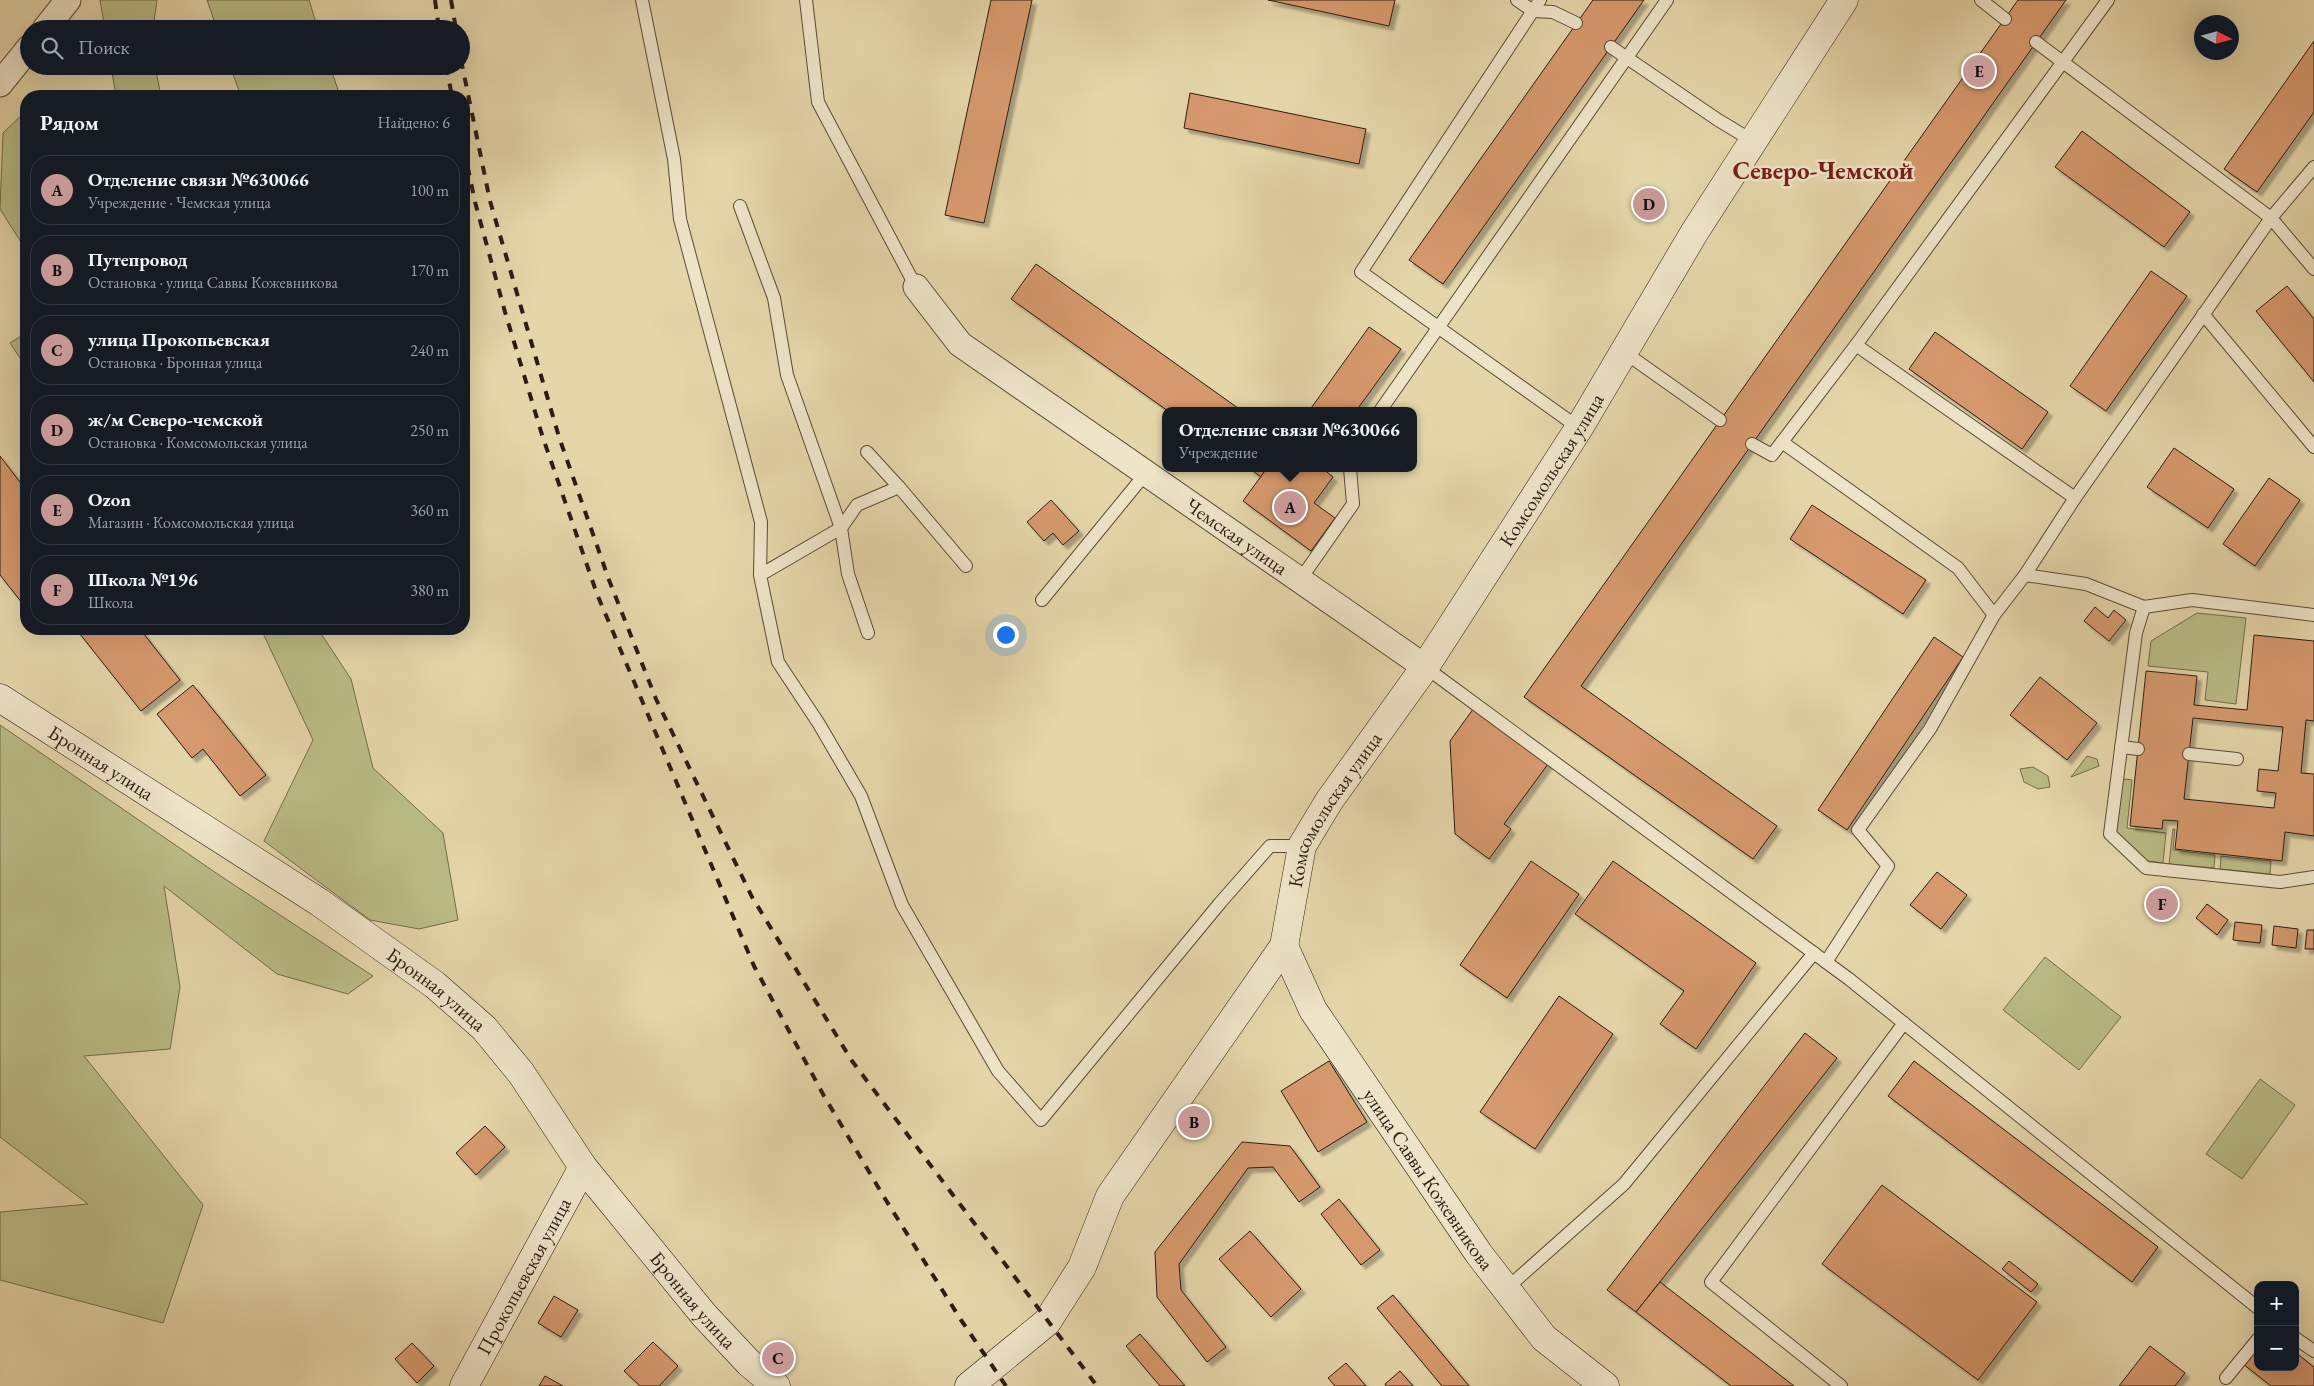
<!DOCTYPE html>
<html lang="ru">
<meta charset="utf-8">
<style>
:root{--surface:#171b24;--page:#20242c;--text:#f1f3f6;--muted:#9ea1a6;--line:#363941;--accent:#c59692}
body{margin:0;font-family:"EB Garamond",serif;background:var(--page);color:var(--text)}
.controls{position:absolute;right:15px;bottom:15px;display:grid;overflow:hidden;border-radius:10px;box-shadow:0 5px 20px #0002}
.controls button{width:45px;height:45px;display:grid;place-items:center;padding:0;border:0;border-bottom:1px solid var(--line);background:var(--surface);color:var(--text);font:25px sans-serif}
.compass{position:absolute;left:2194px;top:15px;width:45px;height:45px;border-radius:50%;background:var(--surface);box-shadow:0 5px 20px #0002;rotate:96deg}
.you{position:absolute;left:1005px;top:634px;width:18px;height:18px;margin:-12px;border:4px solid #fff;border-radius:50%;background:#1a73e8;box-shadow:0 0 0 8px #1a73e833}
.badge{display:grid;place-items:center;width:32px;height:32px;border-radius:50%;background:var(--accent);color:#111;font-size:16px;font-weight:700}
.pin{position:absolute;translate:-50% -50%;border:2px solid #fff;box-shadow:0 1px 5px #0006}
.popup{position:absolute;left:1162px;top:407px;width:255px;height:65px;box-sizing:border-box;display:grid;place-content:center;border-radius:10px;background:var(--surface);filter:drop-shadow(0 1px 4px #0005);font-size:16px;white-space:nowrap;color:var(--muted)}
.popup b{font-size:19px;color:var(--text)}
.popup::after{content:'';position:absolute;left:50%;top:100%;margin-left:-10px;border:10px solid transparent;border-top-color:var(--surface)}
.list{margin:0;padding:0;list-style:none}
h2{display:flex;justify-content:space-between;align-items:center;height:65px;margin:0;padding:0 20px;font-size:21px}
h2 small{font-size:16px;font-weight:400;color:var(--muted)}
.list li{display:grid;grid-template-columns:32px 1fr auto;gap:15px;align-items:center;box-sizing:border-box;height:70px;margin:0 10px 10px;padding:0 10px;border:1px solid var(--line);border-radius:20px}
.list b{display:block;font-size:19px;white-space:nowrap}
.list p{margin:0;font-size:16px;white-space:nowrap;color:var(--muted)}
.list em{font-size:16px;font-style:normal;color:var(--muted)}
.icon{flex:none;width:28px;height:28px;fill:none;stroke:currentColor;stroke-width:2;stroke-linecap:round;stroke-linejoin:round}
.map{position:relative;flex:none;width:2314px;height:1386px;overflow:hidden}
.search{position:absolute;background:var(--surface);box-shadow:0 5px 20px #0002;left:20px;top:20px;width:450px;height:55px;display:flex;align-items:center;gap:12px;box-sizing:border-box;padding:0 18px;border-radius:28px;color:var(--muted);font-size:19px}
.panel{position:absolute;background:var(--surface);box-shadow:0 5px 20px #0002;left:20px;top:90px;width:450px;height:545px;border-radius:20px}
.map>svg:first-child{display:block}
</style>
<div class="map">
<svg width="2314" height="1386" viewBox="0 0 2314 1386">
<defs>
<filter id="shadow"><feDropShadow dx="4.5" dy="4.5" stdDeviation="1" flood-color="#0004"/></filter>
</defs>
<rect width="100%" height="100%" fill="#e5d6aa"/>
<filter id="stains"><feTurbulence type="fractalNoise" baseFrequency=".004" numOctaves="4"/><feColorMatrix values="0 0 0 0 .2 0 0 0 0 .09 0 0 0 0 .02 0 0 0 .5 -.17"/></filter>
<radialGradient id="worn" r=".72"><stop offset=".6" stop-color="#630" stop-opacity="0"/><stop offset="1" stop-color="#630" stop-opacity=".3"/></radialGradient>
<g fill="#babc85" stroke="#736c4b">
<polygon points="100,0 157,0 153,29 105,29"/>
<polygon points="207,0 309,0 318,29 217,29"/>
<polygon points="111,66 155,66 161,96 116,96"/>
<polygon points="230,66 330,66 340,96 241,96"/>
<polygon points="26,111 26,250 0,209 3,133"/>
<polygon points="26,333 26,367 10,343"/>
<polygon points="2197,613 2246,618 2236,704 2205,700 2208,672 2148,666 2151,641"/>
<polygon points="261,629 318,629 351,679 373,768 443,833 458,920 419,929 370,920 264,841 313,740"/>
<polygon points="0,725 222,877 373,976 348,994 277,974 164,886 180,987 170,1049 84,1056 203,1205 163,1323 0,1280 0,1212 88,1204 0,1137"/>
<polygon points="2087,756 2097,759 2099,766 2071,777"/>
<polygon points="2033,767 2048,776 2050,787 2038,789 2024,782 2020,769"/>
<polygon points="2125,779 2132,780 2127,828 2166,833 2163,863 2148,861 2115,831 2121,782"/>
<polygon points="2173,829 2175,829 2173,850 2215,855 2214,868 2169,864"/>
<polygon points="2221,856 2271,861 2270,874 2220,869"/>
<polygon points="2045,957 2121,1017 2079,1070 2003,1010"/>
<polygon points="2260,1079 2295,1105 2242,1179 2206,1154"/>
</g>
<g fill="#d6996d" stroke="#2c1b11" fill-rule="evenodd" filter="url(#shadow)">
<polygon points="991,0 1032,0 984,223 945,215"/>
<polygon points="1268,0 1395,0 1389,26"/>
<polygon points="1593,0 1644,0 1443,284 1409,260"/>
<polygon points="2018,0 2066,0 1581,686 1777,826 1753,859 1524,697"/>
<polygon points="2314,41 2314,112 2257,192 2224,169"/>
<polygon points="1190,93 1366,129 1359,164 1184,128"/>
<polygon points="2082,131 2190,212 2164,247 2055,167"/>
<polygon points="1036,264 1242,411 1168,411 1011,299"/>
<polygon points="2151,271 2187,296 2106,411 2070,386"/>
<polygon points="2287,286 2314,319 2314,382 2256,311"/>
<polygon points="1369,327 1401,349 1356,411 1309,411"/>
<polygon points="1935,332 2048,412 2022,449 1909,369"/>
<polygon points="2174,448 2234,489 2208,528 2147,487"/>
<polygon points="0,456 26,490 26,608 0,575"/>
<polygon points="1249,468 1267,468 1261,477"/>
<polygon points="1267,468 1322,468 1333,477 1314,503 1335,518 1311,551 1243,501"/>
<polygon points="2269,478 2300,500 2255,566 2223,544"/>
<polygon points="1051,500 1079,531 1063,545 1053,533 1044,541 1027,522"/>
<polygon points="1812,505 1926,580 1903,614 1790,539"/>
<polygon points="2095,607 2108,618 2114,610 2126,620 2109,641 2084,621"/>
<polygon points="76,629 140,629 180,680 141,711"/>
<path d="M 2254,635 L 2314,641 L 2314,721 L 2306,720 L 2301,773 L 2314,774 L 2314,836 L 2285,832 L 2282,861 L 2175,849 L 2178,821 L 2163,820 L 2162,829 L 2130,826 L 2146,671 L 2197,676 L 2194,705 L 2247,710 ZM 2193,718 L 2283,727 L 2278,771 L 2259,769 L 2257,791 L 2276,793 L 2274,808 L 2184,799 Z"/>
<polygon points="1934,637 1963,657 1847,830 1818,810"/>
<polygon points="2040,677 2097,723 2067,760 2010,715"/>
<polygon points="193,685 266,775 240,796 203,749 192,758 157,714"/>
<polygon points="1476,705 1551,760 1504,824 1511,829 1489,859 1455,834 1450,741"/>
<polygon points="1531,861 1579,894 1507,998 1460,965"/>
<polygon points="1613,861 1756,963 1696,1049 1660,1024 1684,991 1575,914"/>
<polygon points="1937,872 1967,895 1941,929 1910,905"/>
<polygon points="2207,904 2228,920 2217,935 2196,918"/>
<polygon points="2235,922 2262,925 2260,943 2233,940"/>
<polygon points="2274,926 2298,929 2296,948 2272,945"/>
<polygon points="2307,930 2314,930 2314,949 2305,949"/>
<polygon points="1559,996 1613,1034 1535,1149 1480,1112"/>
<polygon points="1805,1033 1837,1058 1636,1312 1607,1290"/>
<polygon points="1329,1061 1367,1122 1318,1152 1281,1091"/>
<polygon points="1914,1061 2158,1247 2132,1282 1888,1096"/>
<polygon points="485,1126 505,1147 476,1175 456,1153"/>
<polygon points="1242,1142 1290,1146 1320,1187 1299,1202 1273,1167 1248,1168 1179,1264 1181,1290 1226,1347 1207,1362 1157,1297 1155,1252"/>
<polygon points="1882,1185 2037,1302 1978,1380 1822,1264"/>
<polygon points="1339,1199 1380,1250 1361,1265 1321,1214"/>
<polygon points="1250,1231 1301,1289 1271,1317 1219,1259"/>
<polygon points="2009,1261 2038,1284 2031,1292 2002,1269"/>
<polygon points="1660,1282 1794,1386 1731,1386 1636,1312"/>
<polygon points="1393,1295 1469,1386 1442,1386 1377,1308"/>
<polygon points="554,1296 578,1310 561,1337 538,1323"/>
<polygon points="1140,1334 1185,1386 1160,1386 1126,1346"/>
<polygon points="653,1342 678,1366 659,1386 640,1386 624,1371"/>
<polygon points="412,1343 434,1366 417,1383 395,1359"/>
<polygon points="2150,1346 2185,1373 2175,1386 2119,1386"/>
<polygon points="2258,1346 2258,1367 2295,1367 2295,1352 2314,1367 2314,1386 2271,1386 2243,1364"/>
<polygon points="1346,1363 1366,1386 1335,1386 1328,1378"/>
<polygon points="1400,1371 1413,1386 1386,1386 1385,1384"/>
<polygon points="545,1376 563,1386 539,1386"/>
</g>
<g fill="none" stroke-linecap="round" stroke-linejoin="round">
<g stroke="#5a4a37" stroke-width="14">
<g id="lane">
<polyline points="642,0 674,159 680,219 761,522 760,575 778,662 819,724 861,796 902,905 998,1071 1041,1120 1220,903 1270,846 1302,846"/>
<polyline points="806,0 818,102 916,287"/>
<polyline points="1517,0 1533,11 1553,12 1576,23"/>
<polyline points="1540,0 1361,272 1579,428"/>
<polyline points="1981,0 2005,19"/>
<polyline points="2036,42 2271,218 2314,167"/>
<polyline points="1611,47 1718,120 1753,141"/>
<polyline points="740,206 774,298 787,375 841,528 848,574 868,633"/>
<polyline points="2203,314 2314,447"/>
<polyline points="1856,345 2075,498"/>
<polyline points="1624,352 1720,420"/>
<polyline points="1380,411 1667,0"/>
<polyline points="1782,442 1958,568 1994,615 2025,575 2075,498 2271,218 2314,269"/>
<polyline points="1752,444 1772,455 1856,345 2108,0"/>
<polyline points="867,452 899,487 966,566"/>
<polyline points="760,575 841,528 857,505 899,487"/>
<polyline points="2025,575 2086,584 2144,607 2192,600 2314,615"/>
<polyline points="1300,580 1353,504 1350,468"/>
<polyline points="1042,600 1146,473"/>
<polyline points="2144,607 2136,633 2110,834 2146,868 2280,882 2314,877"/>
<polyline points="1425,667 1849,979 2258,1308"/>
<polyline points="2121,747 2138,749"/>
<polyline points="2189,754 2237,759"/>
<polyline points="1826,962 1888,866 1858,830 1930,729 1994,615"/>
<polyline points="1506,1289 1624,1184 1814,953"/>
<polyline points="2295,1338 2314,1351"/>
<polyline points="2226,1378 2258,1339"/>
<polyline points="1841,1386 1711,1282 1904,1023"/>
</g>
</g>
<g stroke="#5a4a37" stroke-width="27">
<g id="street">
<polyline points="45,29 68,0"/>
<polyline points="0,84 29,48"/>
<path id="s1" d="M 916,287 L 960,344 L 1425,667"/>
</g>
</g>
<g stroke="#2c1b11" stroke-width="29">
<g id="secondary">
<path id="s2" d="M 0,698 L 319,902 L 435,985 L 484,1028 L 521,1073 L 583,1167 L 704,1315 L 749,1363 L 776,1386"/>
<path id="s3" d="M 1284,946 L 1313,1010 L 1479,1254 L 1544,1338 L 1605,1386"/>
<path id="s4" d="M 464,1386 L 583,1167"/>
<path id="s5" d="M 969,1386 L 1047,1322 L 1082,1267 L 1110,1196 L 1284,946 L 1302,846 L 1329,801 L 1425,667 L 1579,428 L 1694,233 L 1844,0"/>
</g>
</g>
<use href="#lane" stroke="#eee4c8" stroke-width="12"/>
<use href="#street" stroke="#eee4c8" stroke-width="25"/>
<use href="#secondary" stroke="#eee4c8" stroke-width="28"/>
<g stroke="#2c1b11" stroke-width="4" stroke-dasharray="9 9" stroke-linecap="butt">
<polyline points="435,0 439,29"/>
<polyline points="451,0 456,29"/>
<polyline points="461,60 490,201 559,437 609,580 656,699 752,897 852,1061 1097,1386"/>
<polyline points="446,66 452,96"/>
<polyline points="464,149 475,202 505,312 543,438 597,594 754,966 824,1096 884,1197 961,1320 1006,1386"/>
</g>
</g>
<g text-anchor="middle" stroke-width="5" stroke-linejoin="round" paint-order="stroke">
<g font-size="20" fill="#2c1b11" stroke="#eee4c8">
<text dy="7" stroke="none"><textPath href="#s5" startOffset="1100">Комсомольская улица</textPath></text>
<text dy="7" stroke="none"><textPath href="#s1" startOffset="409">Чемская улица</textPath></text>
<text dy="7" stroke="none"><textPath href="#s2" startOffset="120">Бронная улица</textPath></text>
<text dy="7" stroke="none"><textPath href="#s5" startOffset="695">Комсомольская улица</textPath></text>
<text dy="7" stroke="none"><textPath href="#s2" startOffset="525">Бронная улица</textPath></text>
<text dy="7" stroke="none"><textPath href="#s3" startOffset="275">улица Саввы Кожевникова</textPath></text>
<text dy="7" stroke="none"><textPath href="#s4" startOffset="125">Прокопьевская улица</textPath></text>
<text dy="7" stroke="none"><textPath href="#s2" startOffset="930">Бронная улица</textPath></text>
</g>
<g font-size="25" font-weight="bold" fill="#7a1f14" stroke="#eee4c8">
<text x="1823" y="179">Северо-Чемской</text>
</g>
</g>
<rect width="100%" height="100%" filter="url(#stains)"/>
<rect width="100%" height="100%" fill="url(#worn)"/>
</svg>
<div class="controls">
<button>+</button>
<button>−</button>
</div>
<svg class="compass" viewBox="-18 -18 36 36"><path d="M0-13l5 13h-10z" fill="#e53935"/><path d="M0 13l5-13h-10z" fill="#9ea1a6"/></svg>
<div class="you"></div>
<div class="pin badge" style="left:1290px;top:507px">A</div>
<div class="popup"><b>Отделение связи №630066</b>Учреждение</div>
<div class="pin badge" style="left:1194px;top:1122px">B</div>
<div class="pin badge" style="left:778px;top:1358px">C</div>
<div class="pin badge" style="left:1649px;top:204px">D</div>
<div class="pin badge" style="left:1979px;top:71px">E</div>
<div class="pin badge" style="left:2162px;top:904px">F</div>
<div class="search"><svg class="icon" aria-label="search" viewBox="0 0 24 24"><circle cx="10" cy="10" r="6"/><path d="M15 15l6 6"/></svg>Поиск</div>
<section class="panel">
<h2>Рядом<small>Найдено: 6</small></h2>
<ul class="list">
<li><span class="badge">A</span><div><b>Отделение связи №630066</b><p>Учреждение · Чемская улица</p></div><em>100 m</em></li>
<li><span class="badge">B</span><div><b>Путепровод</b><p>Остановка · улица Саввы Кожевникова</p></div><em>170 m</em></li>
<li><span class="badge">C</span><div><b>улица Прокопьевская</b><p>Остановка · Бронная улица</p></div><em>240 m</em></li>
<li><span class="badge">D</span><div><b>ж/м Северо-чемской</b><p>Остановка · Комсомольская улица</p></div><em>250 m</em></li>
<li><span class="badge">E</span><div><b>Ozon</b><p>Магазин · Комсомольская улица</p></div><em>360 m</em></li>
<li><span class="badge">F</span><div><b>Школа №196</b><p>Школа</p></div><em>380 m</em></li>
</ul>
</section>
</div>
